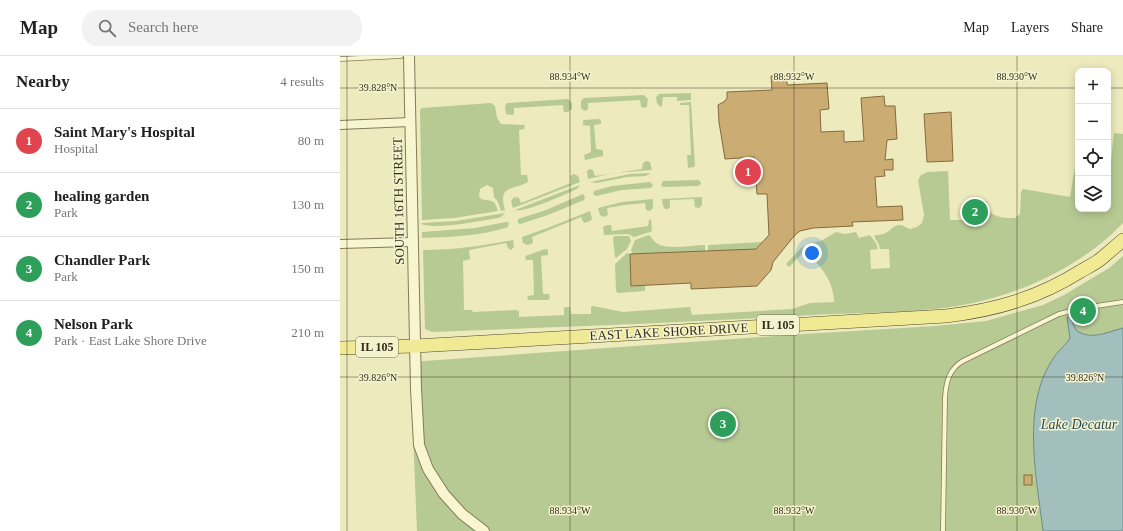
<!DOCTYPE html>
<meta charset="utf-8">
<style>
:root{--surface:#fff;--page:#f2f2f2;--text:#222;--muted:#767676;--line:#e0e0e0;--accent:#0b8043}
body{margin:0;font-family:Georgia,serif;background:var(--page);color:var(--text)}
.controls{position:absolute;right:12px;top:12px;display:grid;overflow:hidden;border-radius:8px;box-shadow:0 2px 10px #0003}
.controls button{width:36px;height:36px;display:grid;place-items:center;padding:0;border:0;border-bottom:1px solid var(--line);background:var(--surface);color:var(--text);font:20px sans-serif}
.you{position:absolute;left:472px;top:197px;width:14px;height:14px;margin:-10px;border:3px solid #fff;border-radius:50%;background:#1a73e8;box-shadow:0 0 0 6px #1a73e833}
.badge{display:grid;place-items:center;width:26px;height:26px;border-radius:50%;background:var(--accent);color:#fff;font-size:13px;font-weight:700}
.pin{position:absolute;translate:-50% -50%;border:2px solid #fff;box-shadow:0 1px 4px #0006}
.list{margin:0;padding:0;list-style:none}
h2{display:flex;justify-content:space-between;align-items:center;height:52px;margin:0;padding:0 16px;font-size:17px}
h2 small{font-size:13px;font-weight:400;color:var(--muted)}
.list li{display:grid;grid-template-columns:26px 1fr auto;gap:12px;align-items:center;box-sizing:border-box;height:64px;padding:0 16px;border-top:1px solid var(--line)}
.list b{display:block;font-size:15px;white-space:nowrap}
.list p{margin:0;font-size:13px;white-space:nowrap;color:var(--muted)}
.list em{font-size:13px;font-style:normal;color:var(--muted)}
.icon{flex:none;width:22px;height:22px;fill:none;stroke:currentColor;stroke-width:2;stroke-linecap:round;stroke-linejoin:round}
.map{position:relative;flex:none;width:783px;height:475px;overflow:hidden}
header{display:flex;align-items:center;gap:24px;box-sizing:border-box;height:56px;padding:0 20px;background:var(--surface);border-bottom:1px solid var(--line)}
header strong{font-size:19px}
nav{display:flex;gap:22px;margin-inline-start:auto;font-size:14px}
.search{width:280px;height:36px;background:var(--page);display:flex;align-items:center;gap:10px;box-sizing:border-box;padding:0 14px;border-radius:16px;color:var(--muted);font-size:15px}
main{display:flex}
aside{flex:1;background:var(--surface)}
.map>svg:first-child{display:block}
</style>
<header>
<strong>Map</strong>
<div class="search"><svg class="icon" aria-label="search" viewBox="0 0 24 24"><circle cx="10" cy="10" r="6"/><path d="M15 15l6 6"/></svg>Search here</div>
<nav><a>Map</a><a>Layers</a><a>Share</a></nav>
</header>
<main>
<aside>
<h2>Nearby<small>4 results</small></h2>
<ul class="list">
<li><span class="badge" style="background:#e0444e">1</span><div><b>Saint Mary's Hospital</b><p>Hospital</p></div><em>80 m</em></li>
<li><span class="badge" style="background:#2e9e5b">2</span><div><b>healing garden</b><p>Park</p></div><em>130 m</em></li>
<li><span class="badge" style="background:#2e9e5b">3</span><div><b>Chandler Park</b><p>Park</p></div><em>150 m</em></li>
<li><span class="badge" style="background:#2e9e5b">4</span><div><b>Nelson Park</b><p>Park · East Lake Shore Drive</p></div><em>210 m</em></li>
</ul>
</aside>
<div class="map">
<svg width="783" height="475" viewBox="0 0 783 475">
<rect width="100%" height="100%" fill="#edeabe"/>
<g fill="#b7ca93">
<polygon points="351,37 351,44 337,45 337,41 323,41 322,50 320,51 317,47 316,41 319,38"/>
<polygon points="304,39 308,43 307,50 305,52 301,51 300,44 248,47 248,53 246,55 243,54 241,52 241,45 244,42"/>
<polygon points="228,43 232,47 232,53 228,56 224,56 223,49 174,52 174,58 171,59 166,58 165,50 167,47"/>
<polygon points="351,46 355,110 354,111 348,112 347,99 351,99 349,49 340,49 340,47"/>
<path d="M 151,47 L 155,50 L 157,62 L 161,68 L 185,69 L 184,73 L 179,74 L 181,119 L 187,119 L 188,126 C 171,135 158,129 165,154 L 161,155 L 158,146 L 154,141 L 153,132 L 147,129 L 140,133 L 139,140 L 141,143 C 152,146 154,142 158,155 L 114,162 L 82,164 L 80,54 L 82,52 Z"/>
<polygon points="259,63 261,65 261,68 254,69 256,93 263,94 263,100 245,104 244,99 251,96 250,70 243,69 243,65 244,64"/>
<path d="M 774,77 L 783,78 L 783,167 C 744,208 688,235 633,247 C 582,258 525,256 472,259 C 346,267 219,271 92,276 L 85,273 L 83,194 C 114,194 143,190 173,184 L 174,191 L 171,194 L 168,192 L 166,187 L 129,194 L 130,203 L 123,205 L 124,254 L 132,254 L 133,256 L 176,254 L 179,255 L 179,261 L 224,259 L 224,252 L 225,251 L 230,251 L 231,258 L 251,258 L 251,251 L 253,250 L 283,256 L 350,251 L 352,259 L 452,253 L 470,247 L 494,246 C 494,225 480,209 465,195 L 449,211 L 446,208 L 461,192 L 469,187 L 481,185 L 496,176 L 505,178 L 516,176 L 519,182 L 530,179 L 536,187 L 538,193 L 530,194 L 531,213 L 550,212 L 549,193 L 540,193 L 539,189 L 534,180 L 536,179 C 551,179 550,169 561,169 C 565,170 566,172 570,173 L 577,171 L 582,167 L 584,159 L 578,124 L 581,119 L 588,116 L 608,115 L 610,164 L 628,164 L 628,146 L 647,145 C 648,149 647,153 649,155 C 655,162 667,162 675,162 L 680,158 L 681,136 L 683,133 L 730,141 L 737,98 L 738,99 L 738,153 L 768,153 L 768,104 L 771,104 Z"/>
<polygon points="306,105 310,106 312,114 273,117 248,123 247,115 250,113 253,114 255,120 302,113 303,107"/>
<polygon points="311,117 306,120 287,121 257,127 250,126 290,118"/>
<polygon points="234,118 238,120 240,126 173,152 171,145 174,141 179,142 181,147 231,127 230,120"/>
<polygon points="358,124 361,126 361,128 358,130 323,131 321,129 323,125"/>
<polygon points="310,126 313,129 311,132 282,134 256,140 253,138 254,135 272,130"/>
<path d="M 240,129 L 237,133 C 226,138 185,157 175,154 Z"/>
<polygon points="243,138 245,141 244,144 208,159 180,168 178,167 178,163 206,154"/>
<polygon points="362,141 362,149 359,152 355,151 354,143 330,144 330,151 328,153 325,153 323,150 322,143"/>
<polygon points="313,143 313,152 310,155 306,154 305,147 285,149 267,152 268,159 263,161 260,159 258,152 282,146"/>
<polygon points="250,155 252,163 250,165 244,167 241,161 192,181 193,185 192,188 187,189 183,187 182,181 210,171"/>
<path d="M 165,157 L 161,161 L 158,162 C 138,165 99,174 81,168 L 82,167 L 116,165 Z"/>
<polygon points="311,163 312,175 310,176 294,181 288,178 264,179 263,171 267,169 271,169 272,175 308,170 309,164"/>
<path d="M 166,166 L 169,167 L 168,171 C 141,180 111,181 82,182 L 82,176 L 135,172 Z"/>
<path d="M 309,179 C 312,182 314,186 318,188 C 328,194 354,189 365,189 L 365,195 L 293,198 L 291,194 L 295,184 Z"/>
<polygon points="275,180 289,180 291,185 287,193 276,202 275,201 273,182"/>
<polygon points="422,186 416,193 368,195 368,189"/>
<polygon points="205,193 208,194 208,199 201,200 203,238 209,238 210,242 208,244 189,244 187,242 188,240 194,239 193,204 186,204 185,200"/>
<polygon points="287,197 290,198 291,230 305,230 305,235 278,237 276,235 275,208"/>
<path d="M 783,200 L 783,272 C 767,276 751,285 736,274 L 730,261 L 728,261 L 730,282 C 727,288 722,291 718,296 C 713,302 709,309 705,317 C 684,364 697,425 703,475 L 77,475 L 70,306 L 464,278 L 595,270 L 646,265 L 703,249 L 724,239 L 769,212 Z"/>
</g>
<path fill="#a2bfbd" stroke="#698c8b" d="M 727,261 L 730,261 L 736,274 C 751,285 767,276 783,272 L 783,475 L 703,475 C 697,425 684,364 705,317 C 709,309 713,302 718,296 C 722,291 727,288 730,282 Z"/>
<g fill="#cbad74" stroke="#846a3d">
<polygon points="431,20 447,20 447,29 487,27 489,53 480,54 481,76 504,75 504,86 524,85 521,42 544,40 545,50 555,50 557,83 547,84 545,104 553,103 553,114 544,114 545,120 535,121 537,151 562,150 563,164 512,166 513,170 473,172 460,175 455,179 433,206 431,214 417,230 351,233 351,227 291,230 290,198 416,193 429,179 427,138 417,138 414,101 385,103 379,66 378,49 385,45 387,42 387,36 432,34"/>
<polygon points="611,56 613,105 587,106 584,58"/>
<rect x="684" y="419" width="8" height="10"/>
</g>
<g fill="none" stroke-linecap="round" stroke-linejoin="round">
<g stroke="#857a57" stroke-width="5.5">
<g id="service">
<polyline points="0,3 61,0"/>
<path d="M 603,475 L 605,342 C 606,326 609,313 623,305 L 719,258 L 743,252 L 783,246"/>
</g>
</g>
<g stroke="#857a57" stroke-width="10">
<g id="minor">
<polyline points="0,69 70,66"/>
<polyline points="0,188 72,186"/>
</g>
</g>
<g stroke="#857a57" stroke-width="12">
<polyline id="tertiary" points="69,0 76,333 79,389 88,413 104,438 122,458 144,475"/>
</g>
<g stroke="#52472c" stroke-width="14">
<path id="primary" d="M 0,292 L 75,290 L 606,260 C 656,254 698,242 741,215 C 748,211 756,207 762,202 C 769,196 776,190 783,184"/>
</g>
<use href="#service" stroke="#f8f6d1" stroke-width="4"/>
<use href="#minor" stroke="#f8f6d1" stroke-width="8"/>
<use href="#tertiary" stroke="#f8f6d1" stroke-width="10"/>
<use href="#primary" stroke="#f1ea95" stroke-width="13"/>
</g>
<path fill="none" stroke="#342e1c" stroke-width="1" stroke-opacity="0.45" d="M 7,0 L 7,475M 230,0 L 230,475M 454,0 L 454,475M 677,0 L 677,475M 0,32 L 738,32M 768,32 L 783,32M 0,321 L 783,321"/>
<g text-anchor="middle" stroke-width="3" stroke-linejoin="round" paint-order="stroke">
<g fill="#f5f3ce" stroke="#6e6951" stroke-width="1">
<rect x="417" y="259" width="42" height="20" rx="3"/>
<rect x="16" y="281" width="42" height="20" rx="3"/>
</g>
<g font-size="12" font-weight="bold" fill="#342e1c">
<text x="438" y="273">IL 105</text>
<text x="37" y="295">IL 105</text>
</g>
<g font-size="13" fill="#342e1c" stroke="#f5f3ce">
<text transform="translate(58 145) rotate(-91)" y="5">SOUTH 16TH STREET</text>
<text transform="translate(329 275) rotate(-3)" y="5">EAST LAKE SHORE DRIVE</text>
</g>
<g font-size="14" font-style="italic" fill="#2b4d54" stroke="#f5f3ce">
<text x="739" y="373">Lake Decatur</text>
</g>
</g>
<g font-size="10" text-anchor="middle" fill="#342e1c" stroke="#f5f3ce" stroke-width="3" stroke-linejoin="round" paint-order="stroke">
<text x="230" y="24">88.934°W</text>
<text x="454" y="24">88.932°W</text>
<text x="677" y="24">88.930°W</text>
<text x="38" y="35">39.828°N</text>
<text x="38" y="325">39.826°N</text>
<text x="745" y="325">39.826°N</text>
<text x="230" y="458">88.934°W</text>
<text x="454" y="458">88.932°W</text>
<text x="677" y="458">88.930°W</text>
</g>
</svg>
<div class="controls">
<button>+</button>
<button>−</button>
<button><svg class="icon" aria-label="locate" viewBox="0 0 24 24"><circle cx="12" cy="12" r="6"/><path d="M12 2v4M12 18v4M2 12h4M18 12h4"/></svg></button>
<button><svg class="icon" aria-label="layers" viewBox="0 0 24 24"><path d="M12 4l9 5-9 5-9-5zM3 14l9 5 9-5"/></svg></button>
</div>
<div class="you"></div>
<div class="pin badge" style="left:408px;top:116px;background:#e0444e">1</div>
<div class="pin badge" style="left:635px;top:156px;background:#2e9e5b">2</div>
<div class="pin badge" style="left:383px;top:368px;background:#2e9e5b">3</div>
<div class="pin badge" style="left:743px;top:255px;background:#2e9e5b">4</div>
</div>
</main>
